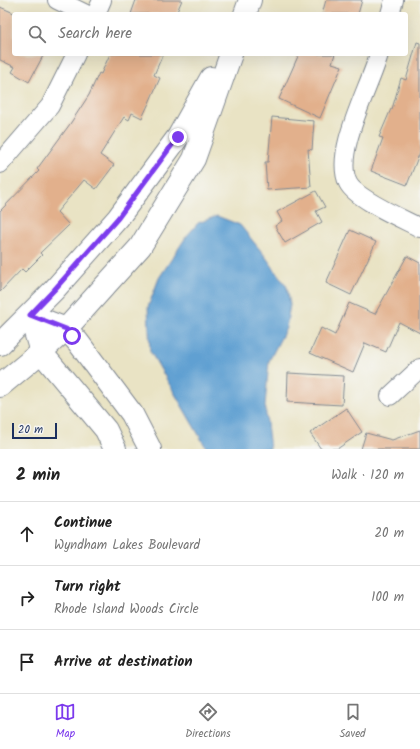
<!DOCTYPE html>
<meta charset="utf-8">
<style>
:root{--surface:#fff;--page:#f6f6f6;--text:#222;--muted:#767676;--line:#e0e0e0;--accent:#7c3aed}
body{margin:0;font-family:Kalam,sans-serif;background:var(--page);color:var(--text)}
.scale{position:absolute;left:12px;bottom:10px;width:45px;box-sizing:border-box;padding-left:4px;border:2px solid #1b2f5e;border-top:0;font-size:11px;line-height:14px;white-space:nowrap;color:#1b2f5e;-webkit-text-stroke:3px #f6f6f2;paint-order:stroke}
.stop{position:absolute;width:12px;height:12px;margin:-9px;border:3px solid #7c3aed;border-radius:50%;background:#fff}
.stop.end{background:#7c3aed;border-color:#fff;box-shadow:0 1px 4px #0008}
.list{margin:0;padding:0;list-style:none}
h2{display:flex;justify-content:space-between;align-items:center;height:52px;margin:0;padding:0 16px;font-size:17px}
h2 small{font-size:13px;font-weight:400;color:var(--muted)}
.list li{display:grid;grid-template-columns:26px 1fr auto;gap:12px;align-items:center;box-sizing:border-box;height:64px;padding:0 16px;border-top:1px solid var(--line)}
.list b{display:block;font-size:15px;white-space:nowrap}
.list p{margin:0;font-size:13px;white-space:nowrap;color:var(--muted)}
.list em{font-size:13px;font-style:normal;color:var(--muted)}
.icon{flex:none;width:22px;height:22px;fill:none;stroke:currentColor;stroke-width:2;stroke-linecap:round;stroke-linejoin:round}
.map{position:relative;flex:none;width:420px;height:449px;overflow:hidden}
.search{position:absolute;background:var(--surface);box-shadow:0 4px 16px #0002;left:12px;right:12px;top:12px;height:44px;display:flex;align-items:center;gap:10px;box-sizing:border-box;padding:0 14px;border-radius:4px;color:var(--muted);font-size:15px}
.sheet{height:244px;background:var(--surface)}
nav{display:flex;justify-content:space-around;align-items:center;box-sizing:border-box;height:56px;border-top:1px solid var(--line);background:var(--surface);font-size:11px;color:var(--muted)}
nav a{display:grid;justify-items:center;gap:2px}
nav .on{color:var(--accent)}
.map>svg:first-child{display:block}
</style>
<div class="map">
<svg width="420" height="449" viewBox="0 0 420 449">
<rect width="100%" height="100%" fill="#f6f6f2"/>
<filter id="ink" filterUnits="userSpaceOnUse"><feTurbulence type="fractalNoise" baseFrequency=".025" numOctaves="2"/><feDisplacementMap in="SourceGraphic" scale="8" xChannelSelector="R" yChannelSelector="G"/><feConvolveMatrix kernelMatrix="1 2 1 2 8 2 1 2 1" color-interpolation-filters="sRGB"/></filter>
<filter id="wash" filterUnits="userSpaceOnUse"><feTurbulence type="fractalNoise" baseFrequency=".012" numOctaves="4" result="noise"/><feDisplacementMap in="SourceGraphic" scale="16" xChannelSelector="R" yChannelSelector="G"/><feGaussianBlur stdDeviation="0.9" result="paint"/><feColorMatrix in="noise" values="0 0 0 0 0 0 0 0 0 0 0 0 0 0 0 0 0 1.4 0 .05"/><feComposite in="paint" operator="in"/></filter>
<g filter="url(#wash)">
<rect width="100%" height="100%" fill="#e9e3c4"/>
<polygon fill="#60a0d2" stroke="#3e6898" points="217,216 240,225 265,256 287,287 290,305 286,328 269,361 265,406 270,449 207,449 150,351 148,307 159,278 186,237 198,223"/>
<g id="blocks">
<g fill="#e2b08c">
<polygon points="136,0 182,0 176,14 131,14"/>
<polygon points="326,0 362,0 358,14 322,14"/>
<polygon points="0,7 14,13 14,54 44,54 29,82 12,72 15,67 0,60"/>
<polygon points="417,42 420,43 420,152 407,185 371,171 383,138 379,137 391,109 392,109 401,78 406,80"/>
<polygon points="110,54 163,54 154,75 160,78 149,103 142,118 132,113 129,120 124,117 100,155 114,165 96,189 84,180 57,212 69,225 40,253 42,255 25,272 22,269 0,292 0,211 39,171 37,169 70,124 89,95 99,73 101,74"/>
<polygon points="299,54 335,54 332,63 342,66 320,118 279,99"/>
<polygon points="272,117 314,121 312,150 308,149 311,187 267,190 265,162 268,162"/>
<polygon points="316,191 325,207 316,211 322,222 285,243 275,226 282,221 277,212"/>
<polygon points="350,230 376,242 351,295 326,283"/>
<polygon points="407,256 420,263 420,333 399,322 386,352 365,343 353,372 310,353 321,328 335,335 349,303 375,314"/>
<polygon points="288,373 344,376 342,405 287,402"/>
<polygon points="346,408 362,432 337,449 321,449 310,433"/>
<polygon points="420,430 420,449 361,449 366,433 392,440"/>
</g>
</g>
</g>
<g filter="url(#ink)">
<use href="#blocks" fill-opacity="0" stroke="#828991" stroke-width="1"/>
<g fill="none" stroke-linecap="round" stroke-linejoin="round">
<g stroke="#828991" stroke-width="20">
<g id="street">
<polyline points="57,0 86,14"/>
<polyline points="96,14 102,0"/>
<polyline points="390,14 394,0"/>
<path d="M 379,54 C 370,87 333,152 348,183 C 356,199 403,219 420,228"/>
<polyline points="0,164 50,106 76,54"/>
<polyline points="390,396 420,368"/>
</g>
</g>
<g stroke="#828991" stroke-width="24">
<g id="secondary">
<polyline points="245,14 250,0"/>
<polyline points="30,315 66,329 78,342 132,414 150,449"/>
<polyline points="30,315 41,352 106,430 115,449"/>
<polyline points="0,344 54,290 118,218 178,137 211,78"/>
<polyline points="0,386 41,352 66,329 140,247 194,159 231,54"/>
</g>
</g>
<use href="#street" stroke="#fff" stroke-width="18"/>
<use href="#secondary" stroke="#fff" stroke-width="22"/>
</g>
</g>
<g fill="none" stroke-linecap="round" stroke-linejoin="round" filter="url(#ink)">
<polyline stroke="#7c3aed" stroke-width="5" points="72,336 66,329 30,315 54,290 118,218 178,137"/>
</g>
</svg>
<div class="scale">20 m</div>
<div class="stop" style="left:72px;top:336px"></div>
<div class="stop end" style="left:178px;top:137px"></div>
<div class="search"><svg class="icon" aria-label="search" viewBox="0 0 24 24"><circle cx="10" cy="10" r="6"/><path d="M15 15l6 6"/></svg>Search here</div>
</div>
<section class="sheet">
<h2>2 min<small>Walk · 120 m</small></h2>
<ul class="list">
<li><svg class="icon" aria-label="ahead" viewBox="0 0 24 24"><path d="M12 20V5M6 11l6-6 6 6"/></svg><div><b>Continue</b><p>Wyndham Lakes Boulevard</p></div><em>20 m</em></li>
<li><svg class="icon" aria-label="right" viewBox="0 0 24 24"><path d="M7 20v-9h11M14 6l5 5-5 5"/></svg><div><b>Turn right</b><p>Rhode Island Woods Circle</p></div><em>100 m</em></li>
<li><svg class="icon" aria-label="arrive" viewBox="0 0 24 24"><path d="M6 21V4h12l-3 4 3 4H6"/></svg><div><b>Arrive at destination</b></div></li>
</ul>
</section>
<nav>
<a class="on"><svg class="icon" aria-label="map" viewBox="0 0 24 24"><path d="M3 6l6-2 6 2 6-2v14l-6 2-6-2-6 2zM9 4v14M15 6v14"/></svg>Map</a>
<a><svg class="icon" aria-label="directions" viewBox="0 0 24 24"><path d="M12 3l9 9-9 9-9-9zM9 14v-3h6M13 9l2 2-2 2"/></svg>Directions</a>
<a><svg class="icon" aria-label="saved" viewBox="0 0 24 24"><path d="M7 4h10v16l-5-4-5 4z"/></svg>Saved</a>
</nav>
